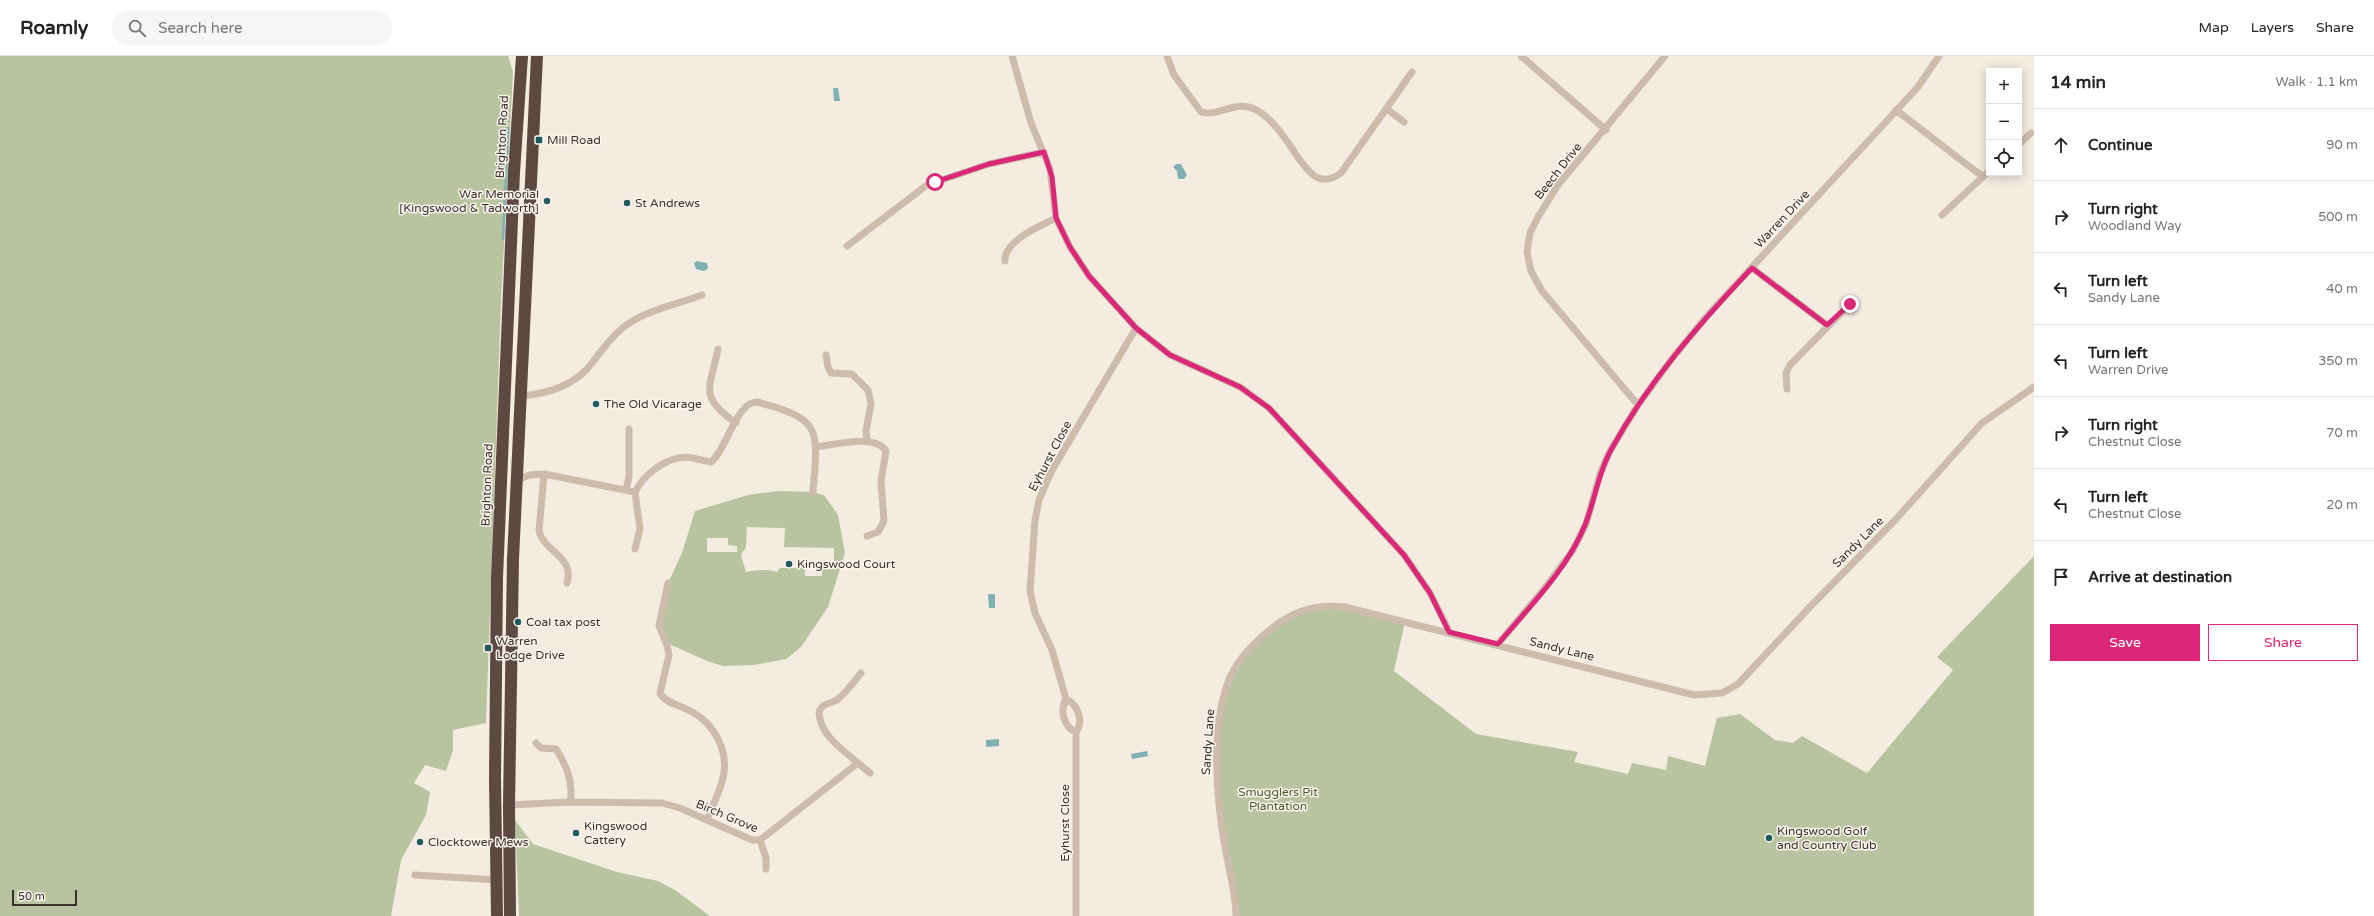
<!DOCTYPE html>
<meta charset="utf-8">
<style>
:root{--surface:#fff;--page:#f6f6f6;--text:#222;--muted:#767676;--line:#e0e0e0;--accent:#db2777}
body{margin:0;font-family:"Varela Round",sans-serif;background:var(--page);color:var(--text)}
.controls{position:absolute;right:12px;top:12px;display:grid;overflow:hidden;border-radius:0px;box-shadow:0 2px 10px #0003}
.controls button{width:36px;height:36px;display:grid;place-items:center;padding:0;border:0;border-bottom:1px solid var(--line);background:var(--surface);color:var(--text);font:20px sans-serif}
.scale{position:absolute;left:12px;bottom:10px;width:65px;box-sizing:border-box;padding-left:4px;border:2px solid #3b302b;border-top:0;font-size:11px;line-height:14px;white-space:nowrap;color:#3b302b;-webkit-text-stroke:3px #fbf5ee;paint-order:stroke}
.stop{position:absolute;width:12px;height:12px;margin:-9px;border:3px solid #db2777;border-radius:50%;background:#fff}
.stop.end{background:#db2777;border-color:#fff;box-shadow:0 1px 4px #0008}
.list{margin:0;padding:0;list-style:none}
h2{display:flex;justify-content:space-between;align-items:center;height:52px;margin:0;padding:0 16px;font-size:17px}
h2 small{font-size:13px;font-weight:400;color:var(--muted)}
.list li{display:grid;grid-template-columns:26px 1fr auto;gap:12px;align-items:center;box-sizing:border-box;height:72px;padding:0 16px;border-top:1px solid var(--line)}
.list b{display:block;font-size:15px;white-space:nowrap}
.list p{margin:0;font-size:13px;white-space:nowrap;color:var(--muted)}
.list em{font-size:13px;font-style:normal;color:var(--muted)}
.actions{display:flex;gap:8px;padding:12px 16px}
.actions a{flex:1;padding:9px 0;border:1px solid var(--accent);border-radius:0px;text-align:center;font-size:14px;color:var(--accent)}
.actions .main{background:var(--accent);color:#fff}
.icon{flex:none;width:22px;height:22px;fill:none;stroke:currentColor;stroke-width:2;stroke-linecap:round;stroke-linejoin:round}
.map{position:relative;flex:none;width:2034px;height:860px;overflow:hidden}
header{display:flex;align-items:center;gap:24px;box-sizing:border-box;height:56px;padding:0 20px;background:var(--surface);border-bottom:1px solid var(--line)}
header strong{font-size:19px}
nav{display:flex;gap:22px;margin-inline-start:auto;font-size:14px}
.search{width:280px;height:36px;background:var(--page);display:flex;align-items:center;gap:10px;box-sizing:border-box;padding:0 14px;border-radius:22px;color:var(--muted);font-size:15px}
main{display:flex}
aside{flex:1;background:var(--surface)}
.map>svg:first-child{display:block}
.green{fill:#b8c4a0;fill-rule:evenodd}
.water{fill:#7fb0b2}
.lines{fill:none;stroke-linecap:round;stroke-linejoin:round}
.stream{stroke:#7fb0b2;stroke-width:2.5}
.street{stroke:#cdbbac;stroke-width:7}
.highway{stroke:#5c4a42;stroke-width:12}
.route{stroke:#db2777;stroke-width:5}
.poi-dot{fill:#1f5a5e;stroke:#fbf5ee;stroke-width:1.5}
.labels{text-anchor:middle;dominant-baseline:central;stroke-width:3;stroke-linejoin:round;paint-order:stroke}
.street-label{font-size:12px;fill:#3b302b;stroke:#fbf5ee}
.poi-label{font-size:12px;fill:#3b302b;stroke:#fbf5ee;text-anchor:start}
.park-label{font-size:12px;fill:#4a5a2e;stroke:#fbf5ee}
</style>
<header>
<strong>Roamly</strong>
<div class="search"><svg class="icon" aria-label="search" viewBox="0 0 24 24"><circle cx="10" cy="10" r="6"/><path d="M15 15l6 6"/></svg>Search here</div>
<nav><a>Map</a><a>Layers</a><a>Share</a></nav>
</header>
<main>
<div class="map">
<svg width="2034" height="860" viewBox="0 0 2034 860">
<rect width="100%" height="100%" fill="#f4ebe1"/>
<path class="green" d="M0 0H508L513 16 501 245 486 667 453 674V694L446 715 425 709 414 727 430 736 426 759 401 804 391 860H0Z
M778 435 813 436 824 439 838 459 845 497 828 551 801 591 786 603 754 609 723 610 707 605 669 588 660 564 668 527 682 497 695 455 748 439ZM747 471 785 472 784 491 834 492V513H822V520H805V512H780L777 516C765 513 758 514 746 516L741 499 746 491ZM707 482H728V489L737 490V496H707Z
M2034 500V860H1238L1216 730 1220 657 1234 614 1281 564 1322 549 1405 566 1394 615 1476 678 1578 696 1574 706 1628 718 1632 707 1666 714 1668 700 1705 710 1717 662 1740 658 1775 684 1793 687 1802 680 1867 717 1953 614 1937 601Z
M515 764 533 788 617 816 658 825 675 834 710 860H519Z"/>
<path class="water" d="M833 32H838L840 45H834Z
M1176 108H1181L1187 119 1184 123H1178L1177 115 1173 111Z
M697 205 707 207 708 213 704 215 696 213 694 207Z
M988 538H995V552H989Z
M999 683V690L986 691V684Z
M1147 695 1148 700 1132 703 1131 698Z"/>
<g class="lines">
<path class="stream" d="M503 183 508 72"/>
<path class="street" d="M1012 0 1031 67 1050 113 1056 162 1070 191 1089 220 1136 272 1170 299 1240 331 1269 352 1404 499 1430 537 1449 575
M1167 0 1174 19 1201 56C1218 61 1234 45 1252 52 1272 60 1287 85 1299 103 1304 109 1309 117 1316 121 1325 126 1334 122 1341 117L1412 16
M1521 0 1606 74
M1387 53 1404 66
M1896 54 1983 121
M2019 88 2031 77
M1942 159 1989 115
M847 190 927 129 989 108 1044 96
M1005 205C1003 186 1041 169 1056 162
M1752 212 1827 269
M718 293C710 333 698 340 736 367
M826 299 828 311 831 317 852 318 868 334 871 348 866 375 867 384
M1787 333 1786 317 1790 309 1850 248
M521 340C545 338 570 331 587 313 600 298 609 282 625 270 647 254 677 248 702 239
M1638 349 1542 235 1531 215 1527 196 1530 177 1538 161 1558 129 1665 0
M816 391C834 389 875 377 886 395L881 425 884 465 878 476 867 480
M544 418 539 475C544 496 575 500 567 527
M516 425 529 419 544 418 635 436C644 418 666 401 687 401 696 402 703 405 711 406 726 395 736 346 757 346 823 363 818 374 813 436
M626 434 629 421V373
M635 436 640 473 635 493
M668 527 659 570 667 589 669 599 660 637C664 646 678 649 686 653 714 665 731 696 722 726 718 739 712 751 707 764
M1498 588 1544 533 1573 494 1586 468 1600 418 1610 395 1638 349 1671 304 1706 261 1918 31 1939 0
M1066 643C1060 654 1063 671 1076 676 1084 665 1078 649 1066 643L1052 594 1035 557 1030 535 1035 464 1039 444 1051 416 1136 272
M1076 676V858
M536 687 541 692 556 693C566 708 574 728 570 746
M858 707 870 717
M509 749 570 746 662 747 680 752 752 784H760L858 707C843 694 819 678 819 656 822 647 830 648 837 644 846 637 854 626 861 617
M760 784 766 802V813
M415 819 497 824
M1236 860C1236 837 1229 814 1225 791 1216 742 1211 673 1228 626 1235 608 1251 590 1265 578 1289 557 1312 547 1345 551L1694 639 1722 637 1738 628 1807 554 1897 462 1982 367 2034 331"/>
<path class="highway" d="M497 860 495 722 497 522 514 116 522 0
M510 860 509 749 513 503 537 0"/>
</g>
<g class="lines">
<path class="route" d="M935 126 989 108 1044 96 1052 121 1056 162 1070 191 1089 220 1136 272 1170 299 1240 331 1269 352 1404 499 1430 537 1449 576 1498 588C1529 551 1567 514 1585 469 1595 444 1598 417 1611 394 1648 326 1699 268 1752 212L1827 269 1850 248"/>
</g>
<g class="poi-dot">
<rect x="535" y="80" width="8" height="8" rx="2"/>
<circle cx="547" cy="145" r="4"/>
<circle cx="627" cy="147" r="4"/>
<circle cx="596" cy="348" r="4"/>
<circle cx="789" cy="508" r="4"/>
<circle cx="518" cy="566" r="4"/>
<rect x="484" y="588" width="8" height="8" rx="2"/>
<circle cx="576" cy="777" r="4"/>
<circle cx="1769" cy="782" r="4"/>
<circle cx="420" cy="786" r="4"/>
</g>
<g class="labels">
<g class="street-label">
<text transform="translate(502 81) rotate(-87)">Brighton Road</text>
<text transform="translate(1558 115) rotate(-52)">Beech Drive</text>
<text transform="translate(1782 163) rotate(-47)">Warren Drive</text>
<text transform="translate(1050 400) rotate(-62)">Eyhurst Close</text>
<text transform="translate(487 429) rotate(-88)">Brighton Road</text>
<text transform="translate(1858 486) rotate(-45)">Sandy Lane</text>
<text transform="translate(1562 593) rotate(14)">Sandy Lane</text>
<text transform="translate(1208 686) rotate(-86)">Sandy Lane</text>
<text transform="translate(727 760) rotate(23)">Birch Grove</text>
<text transform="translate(1065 767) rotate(-90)">Eyhurst Close</text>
</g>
<g class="poi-label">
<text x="547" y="84">Mill Road</text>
<text x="539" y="138" text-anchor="end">War Memorial<tspan x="539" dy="14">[Kingswood &amp; Tadworth]</tspan></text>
<text x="635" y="147">St Andrews</text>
<text x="604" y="348">The Old Vicarage</text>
<text x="797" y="508">Kingswood Court</text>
<text x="526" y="566">Coal tax post</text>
<text x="496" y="585">Warren<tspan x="496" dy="14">Lodge Drive</tspan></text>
<text x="584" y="770">Kingswood<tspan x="584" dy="14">Cattery</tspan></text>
<text x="1777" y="775">Kingswood Golf<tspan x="1777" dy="14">and Country Club</tspan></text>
<text x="428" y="786">Clocktower Mews</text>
</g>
<g class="park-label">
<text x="1278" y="736">Smugglers Pit<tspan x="1278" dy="14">Plantation</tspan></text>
</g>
</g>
</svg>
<div class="controls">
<button>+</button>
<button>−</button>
<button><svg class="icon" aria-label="locate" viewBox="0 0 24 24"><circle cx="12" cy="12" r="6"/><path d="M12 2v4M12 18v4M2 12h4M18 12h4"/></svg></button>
</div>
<div class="scale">50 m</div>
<div class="stop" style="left:935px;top:126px"></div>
<div class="stop end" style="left:1850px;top:248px"></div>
</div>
<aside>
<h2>14 min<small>Walk · 1.1 km</small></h2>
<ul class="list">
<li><svg class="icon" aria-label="ahead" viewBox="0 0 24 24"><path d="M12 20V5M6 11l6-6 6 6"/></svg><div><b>Continue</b></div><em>90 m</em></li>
<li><svg class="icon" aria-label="right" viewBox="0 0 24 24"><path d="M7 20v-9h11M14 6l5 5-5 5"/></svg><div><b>Turn right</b><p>Woodland Way</p></div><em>500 m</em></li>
<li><svg class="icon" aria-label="left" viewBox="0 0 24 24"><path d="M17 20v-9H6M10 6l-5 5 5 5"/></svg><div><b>Turn left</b><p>Sandy Lane</p></div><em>40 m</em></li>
<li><svg class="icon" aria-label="left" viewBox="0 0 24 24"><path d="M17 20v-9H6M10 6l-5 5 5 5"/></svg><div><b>Turn left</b><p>Warren Drive</p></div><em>350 m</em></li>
<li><svg class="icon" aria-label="right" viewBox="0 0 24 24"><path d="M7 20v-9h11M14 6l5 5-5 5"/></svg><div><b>Turn right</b><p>Chestnut Close</p></div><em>70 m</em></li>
<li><svg class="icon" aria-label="left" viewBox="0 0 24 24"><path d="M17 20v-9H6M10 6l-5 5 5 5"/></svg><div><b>Turn left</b><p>Chestnut Close</p></div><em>20 m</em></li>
<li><svg class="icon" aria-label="arrive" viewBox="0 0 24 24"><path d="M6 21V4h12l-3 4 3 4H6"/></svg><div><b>Arrive at destination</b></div></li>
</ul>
<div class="actions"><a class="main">Save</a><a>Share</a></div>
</aside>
</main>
